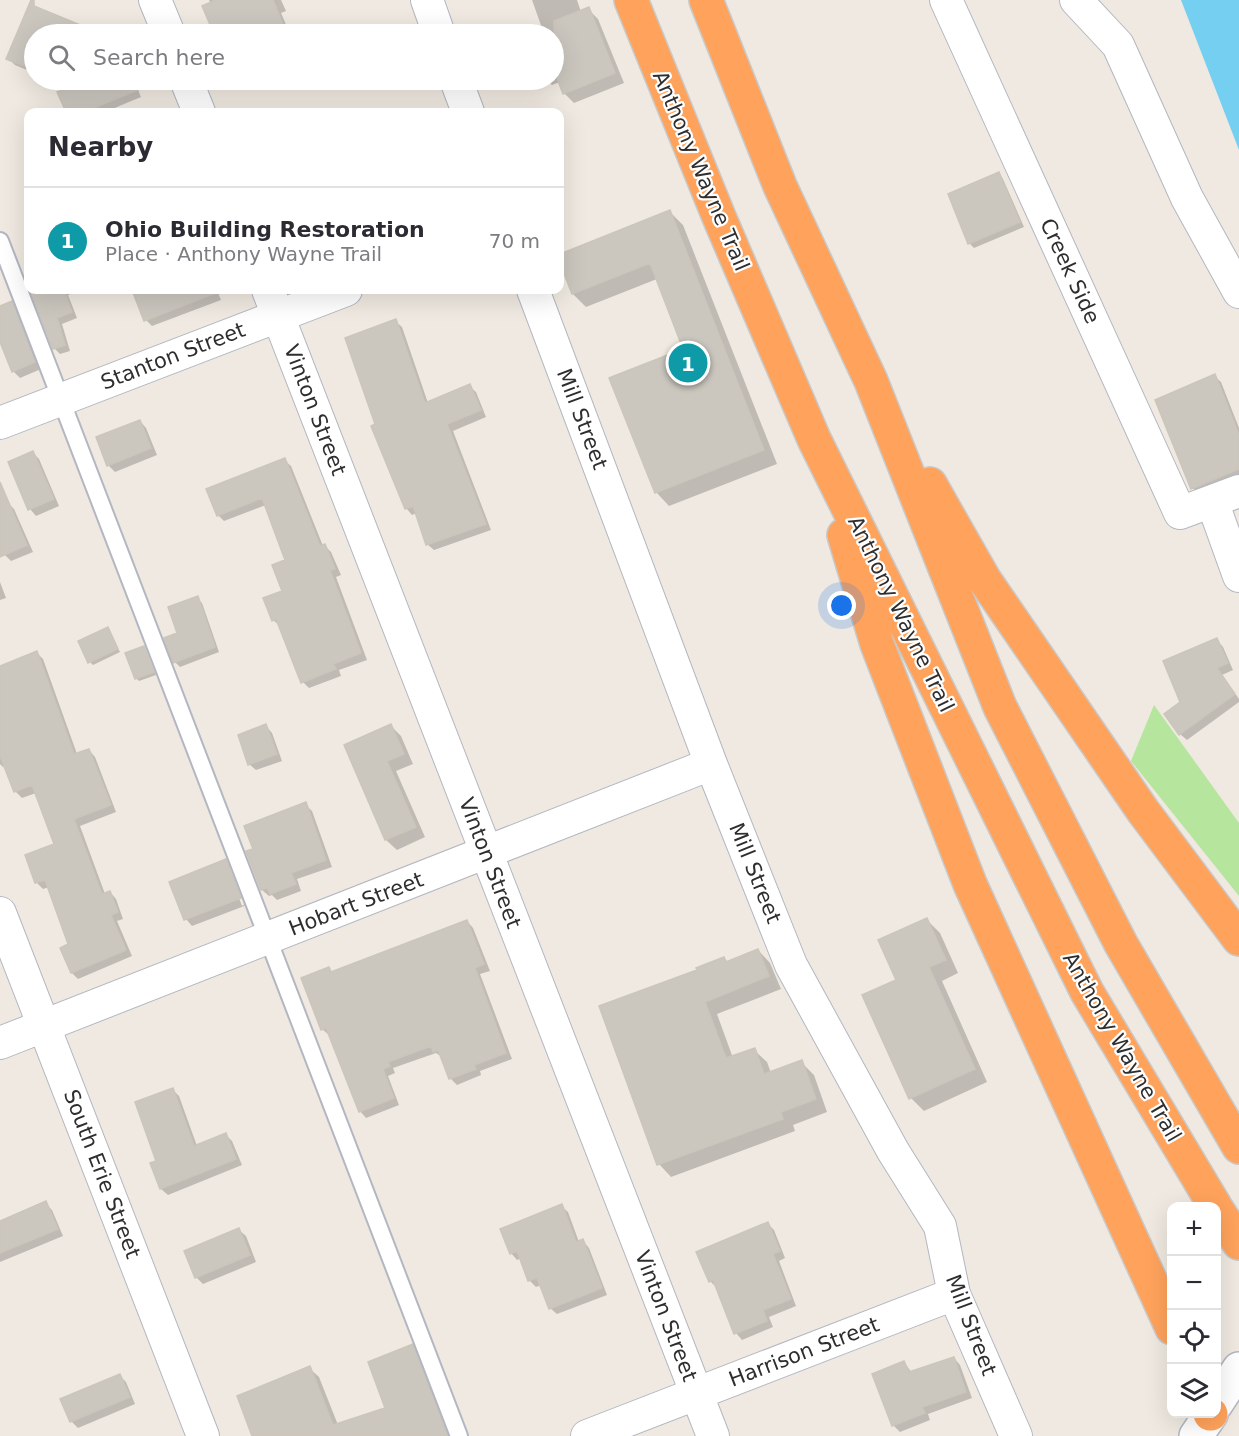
<!DOCTYPE html>
<meta charset="utf-8">
<style>
:root{--surface:#fff;--page:#f2f2f3;--text:#2b2b33;--muted:#7c7c81;--line:#e1e1e2;--accent:#7c3aed}
body{margin:0;font-family:"DejaVu Sans",sans-serif;background:var(--page);color:var(--text)}
.controls{position:absolute;right:18px;bottom:18px;display:grid;overflow:hidden;border-radius:12px;box-shadow:0 6px 24px #0002}
.controls button{width:54px;height:54px;display:grid;place-items:center;padding:0;border:0;border-bottom:2px solid var(--line);background:var(--surface);color:var(--text);font:30px sans-serif}
.you{position:absolute;left:842px;top:606px;width:21px;height:21px;margin:-15px;border:4px solid #fff;border-radius:50%;background:#1a73e8;box-shadow:0 0 0 9px #1a73e833}
.badge{display:grid;place-items:center;width:39px;height:39px;border-radius:50%;background:var(--accent);color:#fff;font-size:20px;font-weight:700}
.pin{position:absolute;translate:-50% -50%;border:3px solid #fff;box-shadow:0 2px 6px #0006}
.list{margin:0;padding:0;list-style:none}
h2{display:flex;justify-content:space-between;align-items:center;height:78px;margin:0;padding:0 24px;font-size:26px}
h2 small{font-size:20px;font-weight:400;color:var(--muted)}
.list li{display:grid;grid-template-columns:39px 1fr auto;gap:18px;align-items:center;box-sizing:border-box;height:108px;padding:0 24px;border-top:2px solid var(--line)}
.list b{display:block;font-size:22px;white-space:nowrap}
.list p{margin:0;font-size:20px;white-space:nowrap;color:var(--muted)}
.list em{font-size:20px;font-style:normal;color:var(--muted)}
.icon{flex:none;width:33px;height:33px;fill:none;stroke:currentColor;stroke-width:2;stroke-linecap:round;stroke-linejoin:round}
.map{position:relative;flex:none;width:1239px;height:1436px;overflow:hidden}
.search{position:absolute;background:var(--surface);box-shadow:0 6px 24px #0002;left:24px;top:24px;width:540px;height:66px;display:flex;align-items:center;gap:15px;box-sizing:border-box;padding:0 21px;border-radius:33px;color:var(--muted);font-size:22px}
.panel{position:absolute;background:var(--surface);box-shadow:0 6px 24px #0002;left:24px;top:108px;width:540px;height:186px;border-radius:12px}
.map>svg:first-child{display:block}
.green{fill:#b6e59e}
.water{fill:#75cff0}
.shadow{fill:#0003;fill-rule:evenodd}
.building{fill:#cbc7bf;stroke:#cbc5ba;stroke-width:1.5}
.lines{fill:none;stroke-linecap:round;stroke-linejoin:round}
.lane-casing{stroke:#b4b7c1;stroke-width:20}
.street-casing{stroke:#b4b7c1;stroke-width:34}
.secondary-casing{stroke:#b4b7c1;stroke-width:36}
.highway-casing{stroke:#c9c9c9;stroke-width:36}
.lane{stroke:#fff;stroke-width:16}
.street{stroke:#fff;stroke-width:32}
.secondary{stroke:#fff;stroke-width:33}
.highway{stroke:#ffa35c;stroke-width:33}
.labels{text-anchor:middle;dominant-baseline:central;stroke-width:4.5;stroke-linejoin:round;paint-order:stroke}
.street-label{font-size:21px;fill:#2e2e2e;stroke:#fff}
</style>
<div class="map">
<svg width="1239" height="1436" viewBox="0 0 1239 1436">
<rect width="100%" height="100%" fill="#efe9e1"/>
<path class="green" d="M1154 705 1239 823V896L1131 761Z"/>
<path class="water" d="M1181 0H1239V150Z"/>
<path class="shadow" d="M209 0H281L286 11 281 13 290 34H215L204 7 211 4Z
M532 0H577L581 12 588 9 598 19 624 83 574 103 564 93 560 82 552 85 546 80H554V34H536L534 31 542 28Z
M30 6 76 29 74 34H34V73L15 65 8 58Z
M90 80H134L141 97 105 112H68L59 93Z
M999 174 1003 179 1024 227 974 248 969 243Z
M670 212 683 225 777 464 669 506 656 492 685 349 657 279 586 307 573 294 560 256Z
M28 256V269L24 258Z
M36 290H82L68 295 77 318 62 324 70 351 60 354 54 348Z
M134 290H217L221 300 152 326 146 320Z
M11 303 18 309 41 369 20 378 13 371 0 338V307Z
M395 321 402 327 428 403 469 386 476 392 486 417 453 431 491 530 434 550 427 544 417 513 412 515 406 508 377 425Z
M1214 376 1221 382 1239 428V478L1199 494 1193 488Z
M140 421 146 428 157 455 115 472 108 465Z
M33 453 39 459 59 506 36 516 30 509Z
M284 460 291 466 323 546H325L331 552 341 575 336 577 367 660 339 670 341 676 309 688 303 682 280 626 273 620 284 592 287 560 266 505 224 521 218 515Z
M8 503 14 509 33 552 11 561 5 555 0 543V506Z
M0 582 6 598 0 600Z
M197 598 202 603 219 652 180 667 175 662 166 639 179 634Z
M107 629 120 652 93 665 90 662Z
M1217 640 1223 647 1233 670 1222 675 1239 699V702L1187 740 1180 734 1182 703Z
M144 647 156 675 139 681 136 678Z
M37 653 43 659 77 754 89 750 95 757 116 812 80 826 105 894 110 892 116 899 123 919 117 921 132 956 78 979 72 973 70 945 49 887 43 889 36 882 56 845 36 793 22 798 15 791 6 766 3 767 0 764V667Z
M266 726 272 733 282 761 256 770 249 764Z
M391 726 401 736 413 764 396 771 425 837 397 850 386 840 346 746Z
M305 804 312 811 332 867 297 879 301 891 277 900 272 895 269 896 262 890 255 849Z
M226 861 232 867 247 905 192 926 186 919 171 882ZM227 867H231L245 904 242 906Z
M927 920 940 933 958 973 942 981 987 1082 924 1111 911 1098 898 981Z
M467 921 473 928 490 971 480 974 512 1059 480 1071 481 1075 457 1085 450 1078 442 1057 436 1053 393 1068 395 1073 388 1076 399 1105 366 1118 360 1111 330 1034 329 1035 322 1029 328 969 333 973Z
M758 950 770 963 781 989 717 1014 733 1058 754 1050 767 1062 771 1073 801 1062 814 1075 827 1112 793 1125 795 1131 671 1177 659 1164 699 971 724 958 728 962Z
M173 1090 179 1096 197 1146 226 1135 232 1141 242 1165 168 1195 161 1189 151 1164 158 1162Z
M45 1203 52 1210 63 1236 0 1262V1222Z
M561 1206 568 1212 579 1242 583 1241 589 1248 607 1295 557 1314 550 1308 541 1285 536 1287 529 1280 521 1258 517 1260 511 1253Z
M767 1223 774 1230 785 1258 779 1261 796 1306 769 1317 773 1327 742 1340 736 1333 716 1287 710 1281Z
M239 1230 246 1236 256 1262 203 1284 196 1277Z
M412 1346 422 1356 453 1436H261L309 1368 319 1377 338 1425 387 1409Z
M954 1358 960 1365 972 1398 928 1414 930 1420 900 1432 893 1425 904 1362 912 1373Z
M120 1376 126 1382 135 1404 78 1428 71 1421Z"/>
<path class="building" d="M31 0H34V6L102 34H34V70L6 59Z
M216 0H273L287 34H214L202 6Z
M589 7 615 73 563 94 554 70V21Z
M87 80H162L84 112H66L57 92Z
M999 172 1020 222 968 244 948 194Z
M670 210 764 450 655 493 609 378 683 349 650 263 572 294 560 263V254Z
M39 290H64L72 312 57 318 65 345 53 349 31 293Z
M132 290H220L221 291 144 321Z
M12 301 35 362 12 372 0 342V306Z
M396 319 425 403 470 384 481 410 447 424 486 524 426 545 413 506 405 509 371 426 375 424 345 338Z
M1215 374 1239 435V469L1191 489 1155 400Z
M140 420 151 448 107 466 96 437Z
M33 451 54 499 28 510 8 462Z
M285 458 320 546 325 544 335 569 330 570 361 653 333 664 336 669 301 683 276 619 272 621 263 598 282 591 272 565 285 560 262 498 217 516 206 489Z
M0 482 27 545 0 557Z
M198 596 215 647 173 663 164 638 177 633 168 607Z
M108 627 118 649 88 663 78 641Z
M1217 638 1228 663 1217 668 1235 694 1179 735 1164 714 1180 702 1163 661Z
M144 646 154 672 135 679 125 653Z
M37 651 74 754 89 749 111 805 74 819 102 894 110 891 118 912 111 915 126 950 71 973 60 948 68 944 45 880 35 883 25 855 54 844 32 785 14 792 0 756V666Z
M266 724 277 754 248 765 238 735Z
M391 724 404 754 387 761 416 827 385 840 344 745Z
M306 802 326 860 291 873 296 884 270 894 267 888 261 890 246 851 253 849 244 826Z
M226 859 241 898 184 920 169 882Z
M927 918 946 960 929 967 975 1069 909 1099 862 995 896 980 878 940Z
M467 920 484 964 475 968 506 1053 474 1065 476 1069 449 1079 438 1050 433 1052 431 1046 388 1062 390 1066 383 1069 394 1098 359 1112 326 1028 321 1030 301 978 329 967 331 972Z
M758 949 769 976 705 1002 726 1058 755 1048 764 1074 802 1060 816 1099 781 1112 783 1119 657 1165 599 1006 697 970 696 968 724 957 726 962Z
M173 1088 194 1146 226 1133 236 1159 160 1189 150 1163 156 1161 135 1102Z
M46 1201 58 1229 0 1253V1221Z
M562 1204 576 1242 583 1239 602 1288 549 1309 537 1278 528 1281 517 1251 510 1254 500 1229Z
M768 1222 780 1251 773 1254 791 1299 763 1310 767 1321 734 1334 713 1280 709 1282 696 1252Z
M239 1228 250 1255 195 1278 184 1251Z
M413 1344 448 1436H252L237 1396 310 1366 333 1425 385 1408 368 1362Z
M954 1357 966 1392 922 1407 925 1413 892 1426 872 1374 904 1361 909 1372Z
M120 1374 130 1397 70 1422 60 1399Z"/>
<g class="lines">
<g class="lane-casing">
<path id="lane" d="M0 241 459 1436"/>
</g>
<g class="street-casing">
<path id="street" d="M155 0 169 34
M427 0 439 34
M946 0 1180 513 1239 491
M1076 0 1118 45 1187 198 1239 292
M186 80 199 112
M456 80 468 112
M268 290 713 1436
M533 290 711 764 791 965 893 1151 940 1226 954 1294 1016 1436
M0 423 346 290
M1212 501 1239 576
M0 913 203 1436
M0 1043 711 764
M587 1436 954 1294"/>
</g>
<g class="secondary-casing">
<path id="secondary" d="M1216 1404 1239 1369
M1196 1436 1211 1414"/>
</g>
<g class="highway-casing">
<path id="highway" d="M631 0 719 217 814 439 1087 992 1215 1206
M706 0 780 186 871 381 1000 707 1121 944 1239 1147
M930 484 984 579 1143 811 1239 939
M844 535 877 644 970 884 1172 1328
M1216 1208 1239 1243
M1210 1414H1211"/>
</g>
<use href="#lane" class="lane"/>
<use href="#street" class="street"/>
<use href="#secondary" class="secondary"/>
<use href="#highway" class="highway"/>
</g>
<g class="labels">
<g class="street-label">
<text transform="translate(701 171) rotate(67)">Anthony Wayne Trail</text>
<text transform="translate(1070 271) rotate(65)">Creek Side</text>
<text transform="translate(173 356) rotate(-21)">Stanton Street</text>
<text transform="translate(315 410) rotate(69)">Vinton Street</text>
<text transform="translate(582 419) rotate(69)">Mill Street</text>
<text transform="translate(901 614) rotate(64)">Anthony Wayne Trail</text>
<text transform="translate(490 863) rotate(69)">Vinton Street</text>
<text transform="translate(755 873) rotate(68)">Mill Street</text>
<text transform="translate(356 904) rotate(-21)">Hobart Street</text>
<text transform="translate(1122 1047) rotate(60)">Anthony Wayne Trail</text>
<text transform="translate(102 1174) rotate(69)">South Erie Street</text>
<text transform="translate(666 1316) rotate(69)">Vinton Street</text>
<text transform="translate(971 1325) rotate(69)">Mill Street</text>
<text transform="translate(804 1352) rotate(-21)">Harrison Street</text>
</g>
</g>
</svg>
<div class="controls">
<button>+</button>
<button>−</button>
<button><svg class="icon" aria-label="locate" viewBox="0 0 24 24"><circle cx="12" cy="12" r="6"/><path d="M12 2v4M12 18v4M2 12h4M18 12h4"/></svg></button>
<button><svg class="icon" aria-label="layers" viewBox="0 0 24 24"><path d="M12 4l9 5-9 5-9-5zM3 14l9 5 9-5"/></svg></button>
</div>
<div class="you"></div>
<div class="pin badge" style="left:688px;top:363px;background:#0f9aa8">1</div>
<div class="search"><svg class="icon" aria-label="search" viewBox="0 0 24 24"><circle cx="10" cy="10" r="6"/><path d="M15 15l6 6"/></svg>Search here</div>
<section class="panel">
<h2>Nearby<small></small></h2>
<ul class="list">
<li><span class="badge" style="background:#0f9aa8">1</span><div><b>Ohio Building Restoration</b><p>Place · Anthony Wayne Trail</p></div><em>70 m</em></li>
</ul>
</section>
</div>
